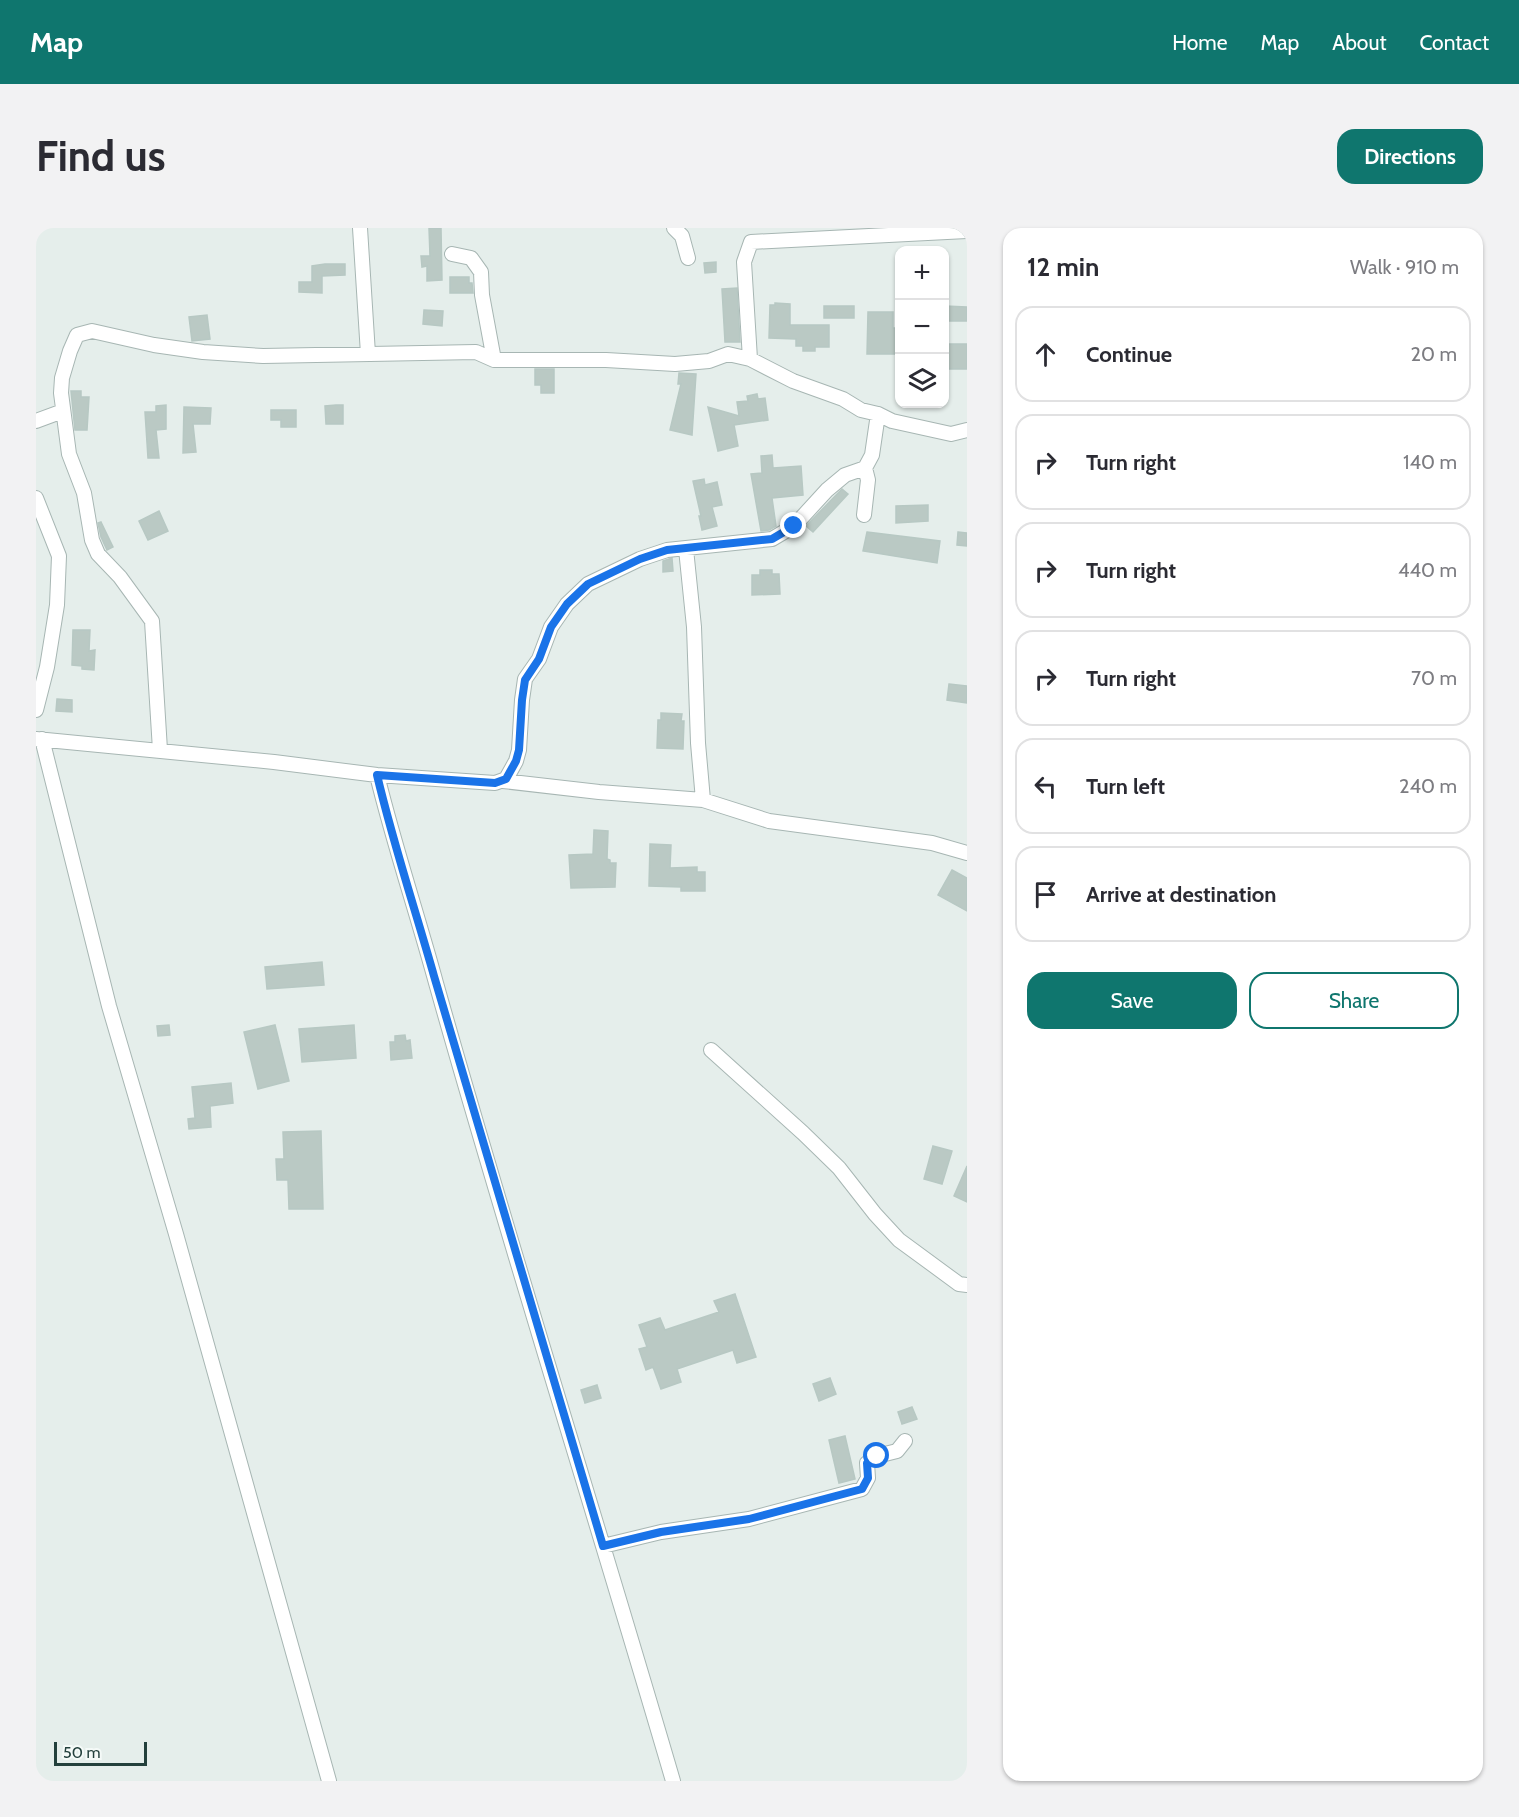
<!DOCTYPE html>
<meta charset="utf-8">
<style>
:root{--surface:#fff;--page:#f2f2f3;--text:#2b2b33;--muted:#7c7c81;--line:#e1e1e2;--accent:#0f766e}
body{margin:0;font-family:Cabin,sans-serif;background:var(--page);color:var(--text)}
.controls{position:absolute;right:18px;top:18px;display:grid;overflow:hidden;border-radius:12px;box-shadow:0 2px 4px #0004}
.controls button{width:54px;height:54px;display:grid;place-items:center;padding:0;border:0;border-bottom:2px solid var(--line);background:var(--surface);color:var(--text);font:30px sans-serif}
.scale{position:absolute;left:18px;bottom:15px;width:93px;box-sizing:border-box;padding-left:6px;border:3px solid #23403c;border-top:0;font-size:16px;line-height:21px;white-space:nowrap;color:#23403c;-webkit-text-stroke:4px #f5faf8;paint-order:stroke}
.stop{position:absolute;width:18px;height:18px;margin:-14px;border:4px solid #1a73e8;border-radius:50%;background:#fff}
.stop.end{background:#1a73e8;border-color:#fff;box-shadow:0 2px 6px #0008}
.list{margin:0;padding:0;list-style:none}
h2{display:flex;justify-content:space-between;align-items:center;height:78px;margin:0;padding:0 24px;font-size:26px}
h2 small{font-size:20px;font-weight:400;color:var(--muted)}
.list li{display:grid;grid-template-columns:39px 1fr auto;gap:18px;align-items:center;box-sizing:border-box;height:96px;margin:0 12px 12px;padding:0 12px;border:2px solid var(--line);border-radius:18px}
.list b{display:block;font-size:22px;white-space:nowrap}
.list em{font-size:20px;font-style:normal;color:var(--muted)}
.actions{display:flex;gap:12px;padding:18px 24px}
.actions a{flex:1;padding:14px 0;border:2px solid var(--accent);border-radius:18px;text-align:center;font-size:21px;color:var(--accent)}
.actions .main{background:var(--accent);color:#fff}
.icon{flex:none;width:33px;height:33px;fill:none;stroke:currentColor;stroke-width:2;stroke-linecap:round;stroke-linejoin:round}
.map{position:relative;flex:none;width:931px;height:1553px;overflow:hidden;border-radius:18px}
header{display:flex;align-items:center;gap:36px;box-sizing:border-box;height:84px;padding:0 30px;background:var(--accent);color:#fff}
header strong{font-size:28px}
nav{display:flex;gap:33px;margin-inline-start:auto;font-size:21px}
.intro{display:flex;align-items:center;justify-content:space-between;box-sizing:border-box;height:144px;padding:0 36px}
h1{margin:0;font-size:42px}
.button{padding:15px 27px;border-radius:18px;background:var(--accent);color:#fff;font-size:21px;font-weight:700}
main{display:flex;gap:36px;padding:0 36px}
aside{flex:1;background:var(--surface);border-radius:18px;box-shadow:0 2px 4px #0004}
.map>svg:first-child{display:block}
.building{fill:#bac9c4;stroke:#b7c8c3;stroke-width:1.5}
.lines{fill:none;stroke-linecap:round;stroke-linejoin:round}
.minor-casing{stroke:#a7b6b3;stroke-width:16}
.minor{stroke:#fff;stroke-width:14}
.route{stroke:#1a73e8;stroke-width:8}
</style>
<header>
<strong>Map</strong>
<nav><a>Home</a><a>Map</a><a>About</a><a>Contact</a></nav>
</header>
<div class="intro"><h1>Find us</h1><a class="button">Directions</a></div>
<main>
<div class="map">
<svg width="931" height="1553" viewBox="0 0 931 1553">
<rect width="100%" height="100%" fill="#e5eeeb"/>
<path class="building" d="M393 0H405L406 52 391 53V38L386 39 385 28H394Z
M680 34V44L669 45 668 35Z
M289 36H309V47L286 48V65L263 64V54H276V38Z
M414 49H433V55H436L437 65H414Z
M701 60 704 114H689L686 61Z
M739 75 754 76V97H793V119H779V123H767V118H760V111L733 110 734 77H739Z
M788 78H818V90H788Z
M909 78 931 79V93H909Z
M388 82 407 83 406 98 387 96Z
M832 84H857V100H864V126H831Z
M171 87 174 111 156 113 153 89Z
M909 116H931V141H909Z
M499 141H518V165H505V157H499Z
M643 145 660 146 656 207 634 202 645 156H642Z
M35 163H45V169H53L51 202H39Z
M721 166 722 171 729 170 732 192 698 197 702 218 682 223 672 179 703 188 701 174 712 173 711 168Z
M130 177V201L120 202 123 230H112L109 184H120V178Z
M300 177H307V196H290L289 178Z
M148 179 175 180 174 196H157L160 224 147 225Z
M235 182H260V199H245V192H235Z
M736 227 737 240 765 238 767 267 736 270 740 298 733 302 725 303 715 246 726 245 725 228Z
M668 251 669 257 681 254 686 277 676 279 681 298 666 302 663 288H665L657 253Z
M806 261 812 266 777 304 770 298Z
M892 277V293L860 295V278Z
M123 283 132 303 112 312 103 293Z
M65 294 77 319 71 322 65 309 62 295Z
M831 304 904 313 901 335 827 323Z
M922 304 931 305V318L921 317Z
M636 330 637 343 627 344V333Z
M724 342H736V346H743L744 366 716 367V347H724Z
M37 402H54L53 423 59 422 58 442 46 441V438L36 437Z
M913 456 931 458V475L911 472Z
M21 471 36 472V484L20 483Z
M625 485 646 486 645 493H648L647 521 621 520 622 492H625Z
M558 602 572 603 571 631 574 632V635H580L579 659 535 660 533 627 557 626Z
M614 616 635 617 634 640 661 639V644H669V663H645V659L613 658Z
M916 642 931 650V683L902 667Z
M286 734 288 757 231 761 229 739Z
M133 797 134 807 122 808 121 798Z
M239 797 253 853 222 861 208 804Z
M318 797 320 830 266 834 263 801Z
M369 807 370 813 374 812 376 830 355 832 354 814H359V808Z
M195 855 197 875 174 878 175 899 153 901 152 891 159 890 156 859Z
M285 903 287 981H253L252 952H241L240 931H248L247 904Z
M897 918 916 923 906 956 888 951Z
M931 938V974L918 968Z
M699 1066 720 1129 701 1135 697 1122 641 1141 645 1154 625 1161 617 1139 610 1142 603 1121 611 1119 603 1097 624 1090 629 1102 683 1084 678 1073Z
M794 1150 800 1166 783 1173 777 1156Z
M561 1157 565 1170 549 1175 545 1162Z
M876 1179 881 1191 866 1196 862 1184Z
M809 1208 819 1251 803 1255 793 1212Z"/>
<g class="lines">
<g class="minor-casing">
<path id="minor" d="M324 0 332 126
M638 0 646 8 652 30
M416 26 435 30 445 44 446 67 458 132
M714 131 708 34 715 14 931 3
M0 193 27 183
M0 270 23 328 21 377 11 439 0 482
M828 287 832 252 829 240
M650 321 658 399 662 515 667 572
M0 511 238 534 341 547 459 555 470 551 480 533 483 522 486 472 489 451 503 431 515 399 531 376 552 356 604 331 631 322 736 311 758 298 791 262 809 247 829 240 836 227 842 186 856 193 915 206 931 202
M6 511 73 778 140 1006 293 1553
M124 522 116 393 84 349 62 326 56 312 48 265 33 226 25 165 26 150 34 123 41 107 56 103 118 117 167 124 227 128 440 124 458 132H570L639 136 673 133 692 126 714 131 757 153 807 171 825 182 842 186
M341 547C358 617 381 685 400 755 475 1022 559 1286 637 1553
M467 553 563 564 667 572 733 593 896 615 931 625
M675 822 767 905 803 940 839 986 863 1012 923 1056 931 1057
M567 1318 625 1304 713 1291 826 1261 832 1250 831 1235 841 1228 861 1223 869 1213"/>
</g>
<use href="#minor" class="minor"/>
</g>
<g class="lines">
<path class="route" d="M758 298 736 311 631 322 604 331 552 356 531 376 515 399 503 431 489 452 486 472 483 522 480 533 470 551 459 555 341 547C357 615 379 681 398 748 453 938 510 1128 567 1318L625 1304 713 1291 826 1261 832 1250 831 1235 841 1228"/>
</g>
</svg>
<div class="controls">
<button>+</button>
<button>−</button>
<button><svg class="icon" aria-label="layers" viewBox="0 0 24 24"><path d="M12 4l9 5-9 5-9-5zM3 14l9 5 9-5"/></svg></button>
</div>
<div class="scale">50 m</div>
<div class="stop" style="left:841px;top:1228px"></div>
<div class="stop end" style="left:758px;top:298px"></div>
</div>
<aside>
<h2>12 min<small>Walk · 910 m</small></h2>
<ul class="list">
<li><svg class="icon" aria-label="ahead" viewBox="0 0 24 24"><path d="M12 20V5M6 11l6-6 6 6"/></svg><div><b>Continue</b></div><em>20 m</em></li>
<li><svg class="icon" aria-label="right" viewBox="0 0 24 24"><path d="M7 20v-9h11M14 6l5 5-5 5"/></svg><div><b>Turn right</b></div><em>140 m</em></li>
<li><svg class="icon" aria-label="right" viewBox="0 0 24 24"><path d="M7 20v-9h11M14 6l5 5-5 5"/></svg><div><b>Turn right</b></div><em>440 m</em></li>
<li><svg class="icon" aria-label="right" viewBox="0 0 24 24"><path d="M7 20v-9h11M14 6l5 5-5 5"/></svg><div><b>Turn right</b></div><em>70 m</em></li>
<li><svg class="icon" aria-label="left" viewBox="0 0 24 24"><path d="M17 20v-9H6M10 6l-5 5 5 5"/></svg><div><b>Turn left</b></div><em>240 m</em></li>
<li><svg class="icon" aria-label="arrive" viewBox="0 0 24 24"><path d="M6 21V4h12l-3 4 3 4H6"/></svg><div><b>Arrive at destination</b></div></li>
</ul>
<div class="actions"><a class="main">Save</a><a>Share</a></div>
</aside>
</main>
